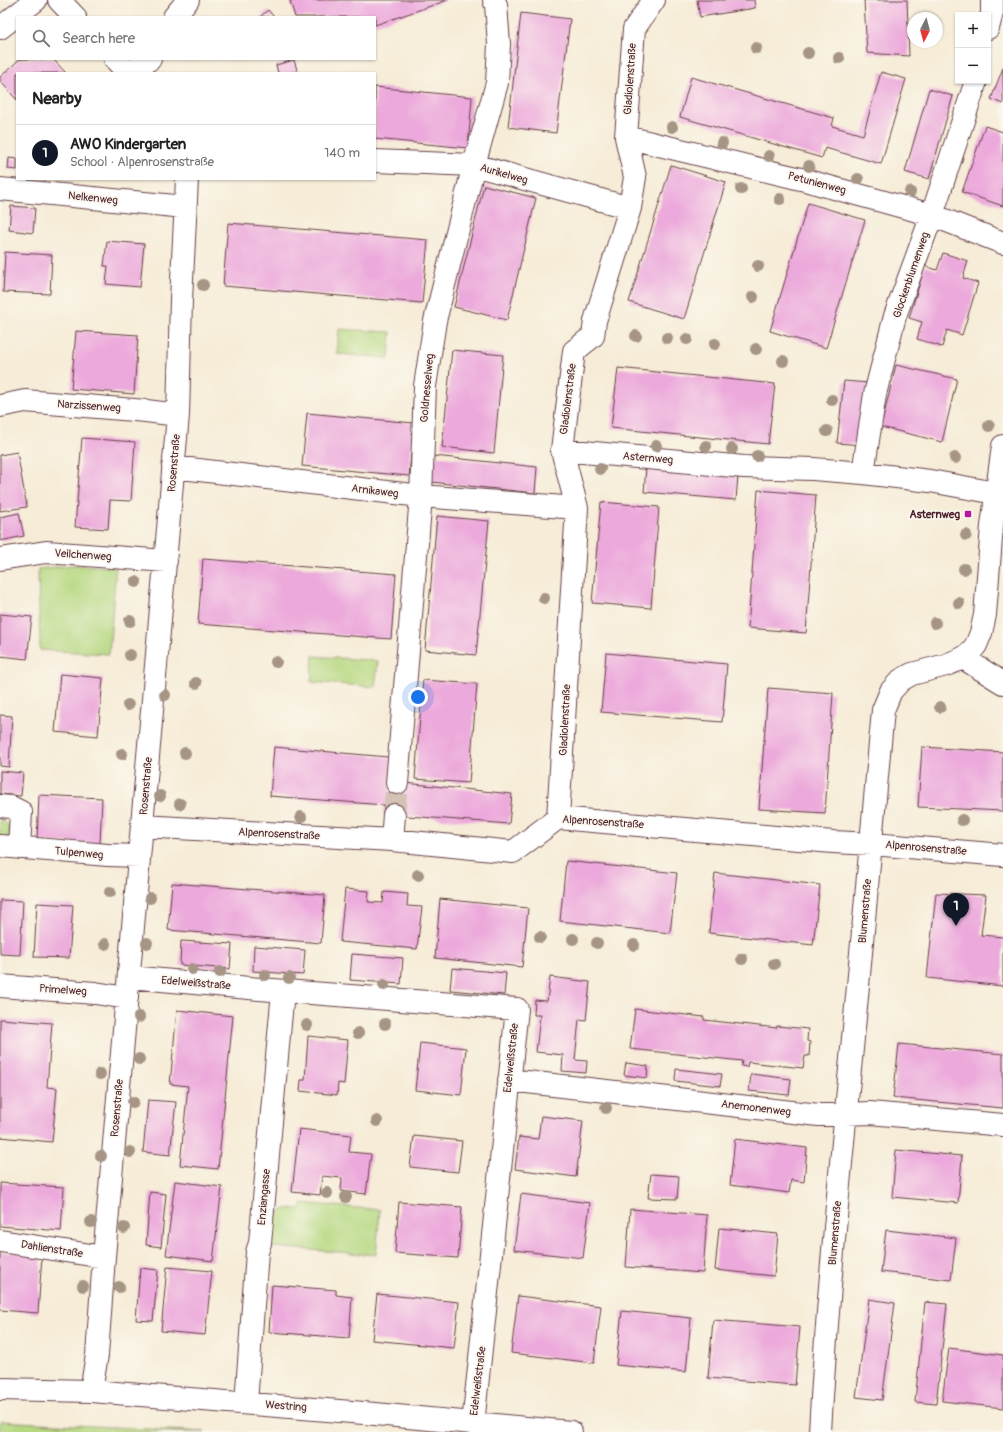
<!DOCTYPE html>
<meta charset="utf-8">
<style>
:root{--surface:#fff;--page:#f2f2f2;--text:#222;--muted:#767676;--line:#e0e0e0;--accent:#111827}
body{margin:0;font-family:Pangolin,sans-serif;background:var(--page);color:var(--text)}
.controls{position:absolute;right:12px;top:12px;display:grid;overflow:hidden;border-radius:0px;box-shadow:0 1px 3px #0004}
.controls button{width:36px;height:36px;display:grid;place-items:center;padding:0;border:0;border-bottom:1px solid var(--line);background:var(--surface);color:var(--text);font:20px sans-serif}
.compass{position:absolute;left:907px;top:12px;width:36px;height:36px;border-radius:50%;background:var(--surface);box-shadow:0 1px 3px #0004;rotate:186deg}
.you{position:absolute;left:418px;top:697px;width:14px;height:14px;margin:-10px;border:3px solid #fff;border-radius:50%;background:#1a73e8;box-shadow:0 0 0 6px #1a73e833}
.badge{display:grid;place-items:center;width:26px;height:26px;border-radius:50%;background:var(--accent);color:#fff;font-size:13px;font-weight:700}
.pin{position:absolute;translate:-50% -33px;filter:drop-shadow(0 1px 2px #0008)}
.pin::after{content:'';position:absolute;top:21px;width:14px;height:12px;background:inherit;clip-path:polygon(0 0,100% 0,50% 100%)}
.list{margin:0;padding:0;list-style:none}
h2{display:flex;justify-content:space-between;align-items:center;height:52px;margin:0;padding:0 16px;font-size:17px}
h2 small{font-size:13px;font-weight:400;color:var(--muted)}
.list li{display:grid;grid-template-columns:26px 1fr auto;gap:12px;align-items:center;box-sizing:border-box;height:56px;padding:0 16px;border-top:1px solid var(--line)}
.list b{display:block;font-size:15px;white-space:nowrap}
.list p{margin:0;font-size:13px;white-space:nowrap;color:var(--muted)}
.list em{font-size:13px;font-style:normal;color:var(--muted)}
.icon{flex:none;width:22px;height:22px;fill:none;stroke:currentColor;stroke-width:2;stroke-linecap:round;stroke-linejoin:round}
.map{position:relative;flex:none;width:1003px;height:1432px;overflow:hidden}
.search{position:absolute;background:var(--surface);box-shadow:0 1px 3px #0004;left:16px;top:16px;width:360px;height:44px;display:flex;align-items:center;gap:10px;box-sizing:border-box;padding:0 14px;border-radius:0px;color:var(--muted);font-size:15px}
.panel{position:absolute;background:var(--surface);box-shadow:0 1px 3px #0004;left:16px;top:72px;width:360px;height:108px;border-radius:0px}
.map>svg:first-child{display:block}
.green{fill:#b6d881;stroke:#807c56}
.building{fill:#eca9db}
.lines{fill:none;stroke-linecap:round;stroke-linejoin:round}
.minor-tunnel{stroke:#d4c3b5;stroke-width:22;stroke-dasharray:22 11;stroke-linecap:butt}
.minor-casing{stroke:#643e45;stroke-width:24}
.minor{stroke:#fff;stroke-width:22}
.tree{fill:#a69584}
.poi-dot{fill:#b5179e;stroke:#fbf7ec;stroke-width:1.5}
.labels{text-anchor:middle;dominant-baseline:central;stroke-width:3.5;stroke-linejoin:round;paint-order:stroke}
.street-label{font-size:11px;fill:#4a1f2b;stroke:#fbf7ec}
.poi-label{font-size:11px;font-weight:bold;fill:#4a1f2b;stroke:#fbf7ec;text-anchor:end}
</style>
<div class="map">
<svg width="1003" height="1432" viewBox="0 0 1003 1432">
<rect width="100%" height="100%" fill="#fbf7ec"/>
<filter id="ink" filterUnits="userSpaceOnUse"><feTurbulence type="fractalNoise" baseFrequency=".025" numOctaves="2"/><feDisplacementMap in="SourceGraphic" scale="8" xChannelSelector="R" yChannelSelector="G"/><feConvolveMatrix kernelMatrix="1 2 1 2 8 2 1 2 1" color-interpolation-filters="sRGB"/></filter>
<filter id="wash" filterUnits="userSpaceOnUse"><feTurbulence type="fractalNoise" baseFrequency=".012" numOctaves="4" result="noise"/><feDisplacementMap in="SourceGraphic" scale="16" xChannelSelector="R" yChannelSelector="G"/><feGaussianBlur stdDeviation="0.9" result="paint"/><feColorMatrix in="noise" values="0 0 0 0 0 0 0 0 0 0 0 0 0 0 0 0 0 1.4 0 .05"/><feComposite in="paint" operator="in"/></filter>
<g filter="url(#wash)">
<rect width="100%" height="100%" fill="#f6ecd7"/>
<path class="green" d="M339 329 391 332 389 358 337 354Z
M72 565 116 567 109 654 40 650 38 569Z
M313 656 378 661 375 687 311 682Z
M0 819C10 823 10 830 8 840L0 843Z
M302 1203 380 1210 376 1255 272 1247C273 1225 270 1204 301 1209Z
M0 1421 205 1432H0Z"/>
<g id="blocks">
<path class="building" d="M293 0H448L375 25V17H295L290 1Z
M697 0H754L755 8 700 17Z
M864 0H907L909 56 867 53Z
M268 10 274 17H260Z
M521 13 570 19 556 133 508 127Z
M20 59H53L66 73H17V100L0 81V77Z
M294 60 298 73H278L276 65Z
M1003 68V104L991 99Z
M881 72 906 79 881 164 825 148 822 158 680 117 691 77 834 118 832 126 863 135Z
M375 87 472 97 468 148 375 139Z
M929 89 953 96 929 179 905 172Z
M985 126 1003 132V206L962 192Z
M9 158 17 159V170L8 169Z
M671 165 726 182 684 319 629 302Z
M484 185 536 198 507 320 454 307Z
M808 203 865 220 826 348 770 331Z
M11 206 35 208 33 233 9 230Z
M228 223 428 240 422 303 223 286Z
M107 241 144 244 140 287 106 284 108 266H104Z
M5 252 52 255 50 294 3 292Z
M943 253 968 261 963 278 978 283 962 335 947 330 942 347 917 339 922 322 909 318 925 266 937 270Z
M76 331 138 335 134 394 71 389Z
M452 350 503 355 494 453 442 447Z
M896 365 957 379 942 442 881 427Z
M618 368 775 384 768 444 611 428Z
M844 381 869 383 862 445 837 443Z
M307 413 414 423 409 476 302 466Z
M82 438 135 442 131 501 110 500 108 529 75 527Z
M17 452 27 507 0 511V455Z
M434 456 537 467 535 493 431 482Z
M646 468 738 476 736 500 644 492Z
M758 490 816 495 806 633 748 628Z
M601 502 659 507 651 608 592 603Z
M19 513 24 536 0 541V517Z
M437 516 489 521 476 655 425 650Z
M203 559 396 574 391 639 198 624Z
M0 614 32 617 27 659 0 656Z
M606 653 727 664 722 722 601 712Z
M60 674 103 678 98 736 55 732Z
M423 680 477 684 469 783 415 779Z
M768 688 833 693 825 813 759 809Z
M0 715 12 716 9 767 0 766Z
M274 747 388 757 405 783 512 794 509 824 383 814 384 805 270 796Z
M922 747 1003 752V811L918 807Z
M0 771 23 773 21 796 0 794Z
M39 795 102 798 100 844 37 841Z
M566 861 677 873 670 933 560 921Z
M715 873 820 885 813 945 709 933Z
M172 883 325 895 321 943 168 930Z
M345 889 369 891 368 902 383 903 384 892 408 894 407 906 422 907 417 949 340 942Z
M936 893 986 895 981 935 1003 937V986L927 978Z
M440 899 528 908 522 967 435 958Z
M0 900 23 901 20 955 0 954Z
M37 903 73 905 69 958 34 957Z
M181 941 232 944 230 969 180 965Z
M254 946 305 950 303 975 253 971Z
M352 954 403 958 401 984 350 980Z
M452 968 506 973 504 995 450 990Z
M550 977 590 982 586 1020 579 1019 575 1060 587 1061 586 1073 562 1071 563 1055 536 1052 540 1015H534L535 1000 547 1001Z
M635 1009 704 1017V1020L777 1028V1026L808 1029 807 1041 810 1042 809 1056H805L803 1068 748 1062 747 1067 741 1066 742 1061 630 1049Z
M177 1010 233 1016 218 1169 180 1165 188 1086 170 1084Z
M0 1019 52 1023 47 1087 57 1088 52 1142 0 1137Z
M308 1036 348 1040 344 1084 338 1083 337 1095 300 1091 301 1080H305Z
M420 1043 466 1048 461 1095 415 1090Z
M899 1044 1003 1054V1108L893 1098Z
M626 1063 648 1066 647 1078 624 1075Z
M676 1069 722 1074 720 1086 675 1081Z
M751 1074 791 1079 789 1095 749 1091Z
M148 1100 176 1102 170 1155 143 1152Z
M541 1116 583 1121 576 1177 515 1169 519 1137 538 1139Z
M299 1129 351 1135 349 1152 371 1154 366 1194 341 1191 342 1178 322 1176 320 1195 292 1192Z
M414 1136 462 1141 458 1172 410 1167Z
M735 1139 807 1148 804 1182 791 1180 789 1193 730 1185Z
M896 1150 962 1156 958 1203 892 1197Z
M651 1174 679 1176 677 1199 648 1198Z
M175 1181 222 1187 213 1261 166 1255Z
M0 1183 64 1187 61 1231 0 1226Z
M150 1192 166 1194 161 1247 146 1245Z
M521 1194 590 1203 583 1258 514 1250Z
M399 1202 462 1207 458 1258 395 1253Z
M630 1209 707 1215 703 1273 626 1267Z
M719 1228 778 1234 774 1276 715 1270Z
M886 1230 956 1238 951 1280 881 1272Z
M0 1252 42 1255 38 1313 0 1310Z
M167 1267 212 1271 205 1335 161 1331Z
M140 1268 158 1270 153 1321 136 1320Z
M272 1285 336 1290V1295L352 1297 349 1338 269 1332Z
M377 1294 459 1302 454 1348 372 1340Z
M518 1296 601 1306 594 1363 511 1353Z
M869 1299 895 1303 882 1400 856 1397Z
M925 1302 947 1304 936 1404 915 1402Z
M622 1311 691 1318 686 1372 616 1365Z
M713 1320 800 1327 795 1385 708 1378Z
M949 1348 1003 1355V1408L942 1401Z"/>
</g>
</g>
<g filter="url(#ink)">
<use href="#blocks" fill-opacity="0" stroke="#643e45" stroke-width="1"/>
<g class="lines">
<path class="minor-tunnel" d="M394 815 397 783"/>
<g class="minor-casing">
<path id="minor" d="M59 0 75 17
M174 17 188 0
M0 28 36 0
M988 28 992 13V0
M115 59 128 73
M130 73 150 59
M626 137 801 179 932 215 1003 243
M375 161 474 165 630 208
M0 189 185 207
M0 406 25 401 146 411 178 415
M562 450 744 467 813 469 863 473 930 481 996 493
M173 467 421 496 577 508
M863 473 875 394 895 316 932 215 976 81
M0 559 46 552 166 561
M963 658 1003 683
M397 783 421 496 425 386 435 321 474 165 497 83 499 44 496 5 494 0
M0 806 11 807 21 812 19 848
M558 818 577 508 562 450 574 351 593 336 595 321 630 208 635 177 626 137 634 29 654 0
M142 826 392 840 513 852 558 818 833 842 872 844 1003 855
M392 840 394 815
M0 846 108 855 139 856
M129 977 260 989 517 1009 473 1424
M0 986 95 993 127 998
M509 1080 819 1115 870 1113 1003 1125
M0 1241 104 1257
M0 1389 91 1391 364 1413 571 1432
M91 1391 97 1355 104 1257 178 415 181 300 187 179
M246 1403 257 1252 260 1243 283 991
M820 1432C828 1283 844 1134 858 986 867 894 875 802 883 710L891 691 901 680 912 674 946 665 963 658 969 654 976 645 981 633 985 615 992 526 1003 446"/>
</g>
<use href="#minor" class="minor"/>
</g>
<g class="tree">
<circle cx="756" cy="48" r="6"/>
<circle cx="808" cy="53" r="6"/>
<circle cx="839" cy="58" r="6"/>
<circle cx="672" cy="127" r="6"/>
<circle cx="722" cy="143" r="6"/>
<circle cx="769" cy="156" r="6"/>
<circle cx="809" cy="166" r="6"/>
<circle cx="858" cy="179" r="6"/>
<circle cx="741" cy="189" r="6"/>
<circle cx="910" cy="192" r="6"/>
<circle cx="780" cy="199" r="6"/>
<circle cx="758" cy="266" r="6"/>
<circle cx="203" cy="285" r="6"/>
<circle cx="753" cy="297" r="6"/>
<circle cx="636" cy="336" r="6"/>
<circle cx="667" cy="338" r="6"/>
<circle cx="687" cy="339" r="6"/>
<circle cx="715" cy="344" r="6"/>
<circle cx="756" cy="349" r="6"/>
<circle cx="783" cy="361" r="6"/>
<circle cx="832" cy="400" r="6"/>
<circle cx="989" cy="426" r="6"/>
<circle cx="827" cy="431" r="6"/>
<circle cx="656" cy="446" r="6"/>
<circle cx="706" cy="446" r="6"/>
<circle cx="732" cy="449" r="6"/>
<circle cx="757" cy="456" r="6"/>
<circle cx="955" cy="458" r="6"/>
<circle cx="600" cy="469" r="6"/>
<circle cx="966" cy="535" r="6"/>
<circle cx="964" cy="569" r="6"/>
<circle cx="136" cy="582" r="6"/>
<circle cx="544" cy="598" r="6"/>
<circle cx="959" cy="603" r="6"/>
<circle cx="130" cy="621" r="6"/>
<circle cx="935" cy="623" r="6"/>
<circle cx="130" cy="655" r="6"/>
<circle cx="276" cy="662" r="6"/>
<circle cx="196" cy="683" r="6"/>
<circle cx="165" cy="695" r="6"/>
<circle cx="128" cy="705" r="6"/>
<circle cx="940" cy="707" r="6"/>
<circle cx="185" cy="753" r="6"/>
<circle cx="122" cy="754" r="6"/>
<circle cx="160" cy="796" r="6"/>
<circle cx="180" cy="804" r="6"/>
<circle cx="301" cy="817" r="6"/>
<circle cx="962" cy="820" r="6"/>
<circle cx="418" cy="875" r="6"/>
<circle cx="110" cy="892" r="6"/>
<circle cx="150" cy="898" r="6"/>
<circle cx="540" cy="937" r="6"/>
<circle cx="573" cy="939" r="6"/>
<circle cx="147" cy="943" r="6"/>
<circle cx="597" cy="943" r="6"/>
<circle cx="105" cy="944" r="6"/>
<circle cx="634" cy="945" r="6"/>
<circle cx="742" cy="959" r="6"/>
<circle cx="774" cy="964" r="6"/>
<circle cx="192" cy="969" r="6"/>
<circle cx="220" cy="972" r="6"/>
<circle cx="265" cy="975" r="6"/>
<circle cx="289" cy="978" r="6"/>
<circle cx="384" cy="985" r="6"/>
<circle cx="139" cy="1017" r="6"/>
<circle cx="385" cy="1024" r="6"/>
<circle cx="307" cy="1025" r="6"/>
<circle cx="358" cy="1033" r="6"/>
<circle cx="139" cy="1059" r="6"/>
<circle cx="100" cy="1074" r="6"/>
<circle cx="133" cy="1102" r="6"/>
<circle cx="606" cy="1108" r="6"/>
<circle cx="377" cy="1121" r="6"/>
<circle cx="130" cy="1152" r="6"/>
<circle cx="101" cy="1156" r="6"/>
<circle cx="327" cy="1193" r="6"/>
<circle cx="346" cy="1197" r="6"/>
<circle cx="91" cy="1222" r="6"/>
<circle cx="124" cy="1228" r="6"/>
<circle cx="83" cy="1286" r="6"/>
<circle cx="119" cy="1287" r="6"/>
</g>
</g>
<rect class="poi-dot" x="964" y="510" width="8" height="8" rx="2"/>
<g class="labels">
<g class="street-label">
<text transform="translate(630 79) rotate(-86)">Gladiolenstraße</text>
<text transform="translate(504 174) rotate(16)">Aurikelweg</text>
<text transform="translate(817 183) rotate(15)">Petunienweg</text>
<text transform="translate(93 198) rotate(6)">Nelkenweg</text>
<text transform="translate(911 275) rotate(-71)">Glockenblumenweg</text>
<text transform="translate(427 388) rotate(-85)">Goldnesselweg</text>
<text transform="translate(568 399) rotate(-83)">Gladiolenstraße</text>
<text transform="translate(89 406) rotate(4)">Narzissenweg</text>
<text transform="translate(648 458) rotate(5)">Asternweg</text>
<text transform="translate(174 463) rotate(-85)">Rosenstraße</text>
<text transform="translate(375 491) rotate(7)">Arnikaweg</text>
<text transform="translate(83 555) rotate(4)">Veilchenweg</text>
<text transform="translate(565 720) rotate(-87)">Gladiolenstraße</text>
<text transform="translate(146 786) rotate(-85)">Rosenstraße</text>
<text transform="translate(603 822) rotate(4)">Alpenrosenstraße</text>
<text transform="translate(279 834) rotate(3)">Alpenrosenstraße</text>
<text transform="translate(926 848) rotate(5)">Alpenrosenstraße</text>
<text transform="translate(79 853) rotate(5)">Tulpenweg</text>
<text transform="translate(865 911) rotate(-85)">Blumenstraße</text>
<text transform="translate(196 983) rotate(5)">Edelweißstraße</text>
<text transform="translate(63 990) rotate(4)">Primelweg</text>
<text transform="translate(511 1058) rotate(-84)">Edelweißstraße</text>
<text transform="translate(117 1108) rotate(-85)">Rosenstraße</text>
<text transform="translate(756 1108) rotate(7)">Anemonenweg</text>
<text transform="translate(264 1197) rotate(-85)">Enziangasse</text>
<text transform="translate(835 1233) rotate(-85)">Blumenstraße</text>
<text transform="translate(52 1249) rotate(9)">Dahlienstraße</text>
<text transform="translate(478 1381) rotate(-83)">Edelweißstraße</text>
<text transform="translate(286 1406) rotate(4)">Westring</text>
</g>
<g class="poi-label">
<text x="960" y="514">Asternweg</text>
</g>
</g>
</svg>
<div class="controls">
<button>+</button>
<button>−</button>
</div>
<svg class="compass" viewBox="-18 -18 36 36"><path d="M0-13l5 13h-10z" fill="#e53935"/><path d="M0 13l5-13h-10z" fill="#767676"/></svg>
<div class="you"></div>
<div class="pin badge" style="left:956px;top:926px">1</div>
<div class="search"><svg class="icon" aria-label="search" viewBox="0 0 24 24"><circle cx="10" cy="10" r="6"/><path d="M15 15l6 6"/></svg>Search here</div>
<section class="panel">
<h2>Nearby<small></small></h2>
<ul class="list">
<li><span class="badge">1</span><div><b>AWO Kindergarten</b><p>School · Alpenrosenstraße</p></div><em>140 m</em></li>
</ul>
</section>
</div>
